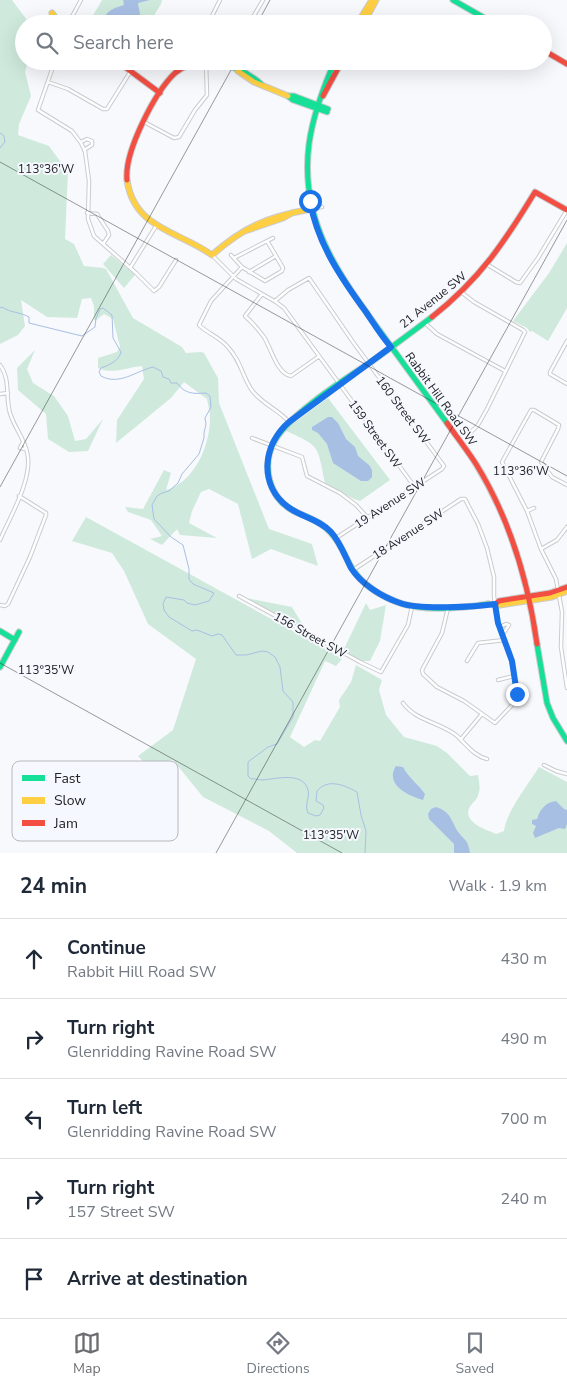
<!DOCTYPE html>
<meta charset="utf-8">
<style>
:root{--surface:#fff;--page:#f2f2f3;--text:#1f2937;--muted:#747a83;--line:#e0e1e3;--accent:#6c6d70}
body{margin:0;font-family:"Nunito Sans",sans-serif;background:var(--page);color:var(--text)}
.stop{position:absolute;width:15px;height:15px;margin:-11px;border:4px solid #1a73e8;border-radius:50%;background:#fff}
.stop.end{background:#1a73e8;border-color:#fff;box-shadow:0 1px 5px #0008}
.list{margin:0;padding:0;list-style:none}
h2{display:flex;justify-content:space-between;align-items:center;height:65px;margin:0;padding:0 20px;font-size:21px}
h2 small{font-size:16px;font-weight:400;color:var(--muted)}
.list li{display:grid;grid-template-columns:32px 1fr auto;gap:15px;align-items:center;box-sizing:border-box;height:80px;padding:0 20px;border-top:1px solid var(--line)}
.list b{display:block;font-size:19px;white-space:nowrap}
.list p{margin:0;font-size:16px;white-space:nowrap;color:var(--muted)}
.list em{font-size:16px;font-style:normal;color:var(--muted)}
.icon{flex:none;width:28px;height:28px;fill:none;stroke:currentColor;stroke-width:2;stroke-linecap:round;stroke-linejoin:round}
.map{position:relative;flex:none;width:567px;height:853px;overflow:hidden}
.search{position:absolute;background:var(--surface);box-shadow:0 5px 20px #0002;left:15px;right:15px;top:15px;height:55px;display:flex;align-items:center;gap:12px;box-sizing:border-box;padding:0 18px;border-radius:28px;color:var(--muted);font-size:19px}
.sheet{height:465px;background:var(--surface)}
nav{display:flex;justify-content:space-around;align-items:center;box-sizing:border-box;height:70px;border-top:1px solid var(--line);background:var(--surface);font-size:14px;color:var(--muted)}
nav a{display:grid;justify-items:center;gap:2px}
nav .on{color:var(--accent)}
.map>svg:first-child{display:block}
.green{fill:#cfeadc}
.water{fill:#a8bfe4}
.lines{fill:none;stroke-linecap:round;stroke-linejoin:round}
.stream{stroke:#a8bfe4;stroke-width:1}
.street-casing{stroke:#cacbce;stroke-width:4.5}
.fast-casing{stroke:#cacbce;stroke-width:7}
.slow-casing{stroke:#cacbce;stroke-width:7}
.jam-casing{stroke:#cacbce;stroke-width:7}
.street{stroke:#fefeff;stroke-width:2.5}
.fast{stroke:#16e098;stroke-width:5}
.slow{stroke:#ffcf43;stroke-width:5}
.jam{stroke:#f24e42;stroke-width:5}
.route{stroke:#1a73e8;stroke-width:6}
.ticks{fill:none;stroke:#212224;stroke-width:1;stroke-opacity:0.45}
.labels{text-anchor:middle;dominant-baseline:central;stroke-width:4;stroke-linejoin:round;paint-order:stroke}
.street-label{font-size:12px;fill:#212224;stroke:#f6f8ff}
.key{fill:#f6f8ff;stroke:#b6b8bd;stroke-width:1}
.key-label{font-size:14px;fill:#212224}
.ticks-label{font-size:12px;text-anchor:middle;fill:#212224;stroke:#f6f8ff;stroke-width:4;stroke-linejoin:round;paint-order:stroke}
</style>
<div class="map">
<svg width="567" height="853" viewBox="0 0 567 853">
<rect width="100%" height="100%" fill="#f8f9fd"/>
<path class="green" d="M0 0H12L30 24H24V61H28L25 72 31 96 19 124 18 135 49 146 68 172 65 239 74 244 84 266 103 268 106 269 133 318 182 347 186 353 201 352 204 353 218 378 219 403 269 529 312 544 318 566 271 549 252 559 238 504 209 489 201 492 192 511 189 523 217 538 180 535 177 529 162 545 150 539 162 536 151 520 128 512 125 507 143 509 164 470 171 473 166 490C195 482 210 445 210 418 210 412 208 405 207 399L184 382 171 398 116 443 117 420 144 379 142 366C128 367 112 375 98 368V358L117 352 120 347 113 319 104 314 95 321 94 320V306L91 298 82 299 77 318 47 317 21 300 25 326 18 335 0 344Z
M102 0H162L161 4 149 24H88Z
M567 243V308L548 341 532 331 530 332 527 328 513 321 549 273Z
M111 255 135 275 124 288 103 264Z
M35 350 27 369 33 383 54 396 68 416 75 441 86 439 103 419 88 451 69 452 48 439 46 414 18 390 17 368Z
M328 398 390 480 360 501C350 499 336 488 325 483 317 444 321 447 284 430Z
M86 517 313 642V640L342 659 336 666 325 661 290 737 304 747 315 740 320 741 340 707 339 700 351 682 356 665 382 680 379 690 386 715 404 737 437 746 447 753 470 776 478 775C479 782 481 789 478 795 477 800 474 801 471 805 460 821 484 829 496 834L504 831C506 812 528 785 539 767L567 782V853H297L269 831 203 797 173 760 147 766 138 756 173 730 196 659 148 624 124 571 112 553 72 541Z
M246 598 292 607 307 632Z
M366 603 370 610 386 605 380 641 370 661H361L343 651Z"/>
<path class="water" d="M123 0H150L138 3C138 7 140 11 140 15 140 28 112 24 103 24 104 11 114 8 124 5Z
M328 417H332L338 423 346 439 355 447 358 456 369 465 372 470V477L368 481H361L333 463 327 444 318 433 312 430V427Z
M396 766 403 767C409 778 418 784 425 794L423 800C408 796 384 784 396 766Z
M556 801 564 809 567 810V824L565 829 559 828 535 838 533 833 536 826 532 824V820L537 819C540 809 546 802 556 801Z
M436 807C452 812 451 822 459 833 466 842 468 840 470 853H454V844L429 819 428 814 431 809Z"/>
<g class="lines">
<path class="stream" d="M0 133 4 136 5 142 0 148
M0 308 2 307C11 313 20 312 29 317V323L82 336 95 327 96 318 100 309 103 308 112 315 113 338 121 352C119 361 109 365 101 368L99 372 101 376C119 386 136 371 153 367L161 371 163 377 169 379 171 383H177C185 394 193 394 206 393L210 396 211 407 205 418 206 424 204 433V438L199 454 182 474 178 483 169 491 162 493 157 496 152 505 154 519 171 537 183 545 189 569V579L193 584 214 593 209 601 195 605 187 603 184 600 166 597 163 604 164 610 169 617 192 631 197 630 212 636 218 634 222 635 236 655H246L262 651 268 652 275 657 280 667 283 691 293 702V717L277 744 268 747 248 762V776L251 779C255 778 258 780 262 780 276 779 303 771 308 790 310 798 304 805 308 813L316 816 320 815 324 808 323 805 316 801 317 791C328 778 344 785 357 792L361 815 366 831 365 853"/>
<g class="street-casing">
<path id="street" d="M68 24 81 0
M208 24 220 0
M249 24 263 0
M55 61 38 110 72 131 81 143 85 151 89 181 88 219 94 236 136 273 154 291 159 287 176 260
M48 82 68 89 103 109H107L137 61
M144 122 174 138 179 137 195 110 207 95 206 61
M81 142 87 139 92 141V145L84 150
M314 208 322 207
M87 213 97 214 108 231 109 235 103 244
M267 241 273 238
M212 255 236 279 276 302 284 308 414 486
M231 255 242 267
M276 256 283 268 282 271 265 281 242 267 211 301 199 325C207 333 219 337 227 346 241 361 241 373 251 389 260 403 278 409 289 422
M234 258 267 241 276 256 249 272
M488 265 516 282 520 283 538 258 567 210
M130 268 156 226
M461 292 474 302 523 330 525 332 487 409 478 425 469 434
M262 294 245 316C252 322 258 329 264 337 271 348 277 374 291 376L318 357
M275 301 288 290 309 278 353 342 444 466 442 469 336 538
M425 323 437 334 505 371
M567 341 550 372V374L567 384
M0 365C11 380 5 396 10 413 14 427 24 438 27 452 34 477 10 517 0 540
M0 394 8 393
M252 438 302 457 307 476 340 493 356 505 367 517
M23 442 20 448 26 449
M567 485 552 477 541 462 558 429 559 425 534 410H531L502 462 527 511 541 549 556 579 562 612 561 647 567 688
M527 511 534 508
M541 549 557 540 567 527
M353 570 461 499H465L478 524 487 548 494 577V596L497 620 510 653 517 694 515 702 495 723 464 701 437 687 423 674 422 670 442 633 448 608
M239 596 360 662 381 672 408 625 412 606
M0 605 5 606 8 604 30 557 46 515V513L19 496
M500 627 506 624 509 625 503 634
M467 661 478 643 505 640
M498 680 514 676
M403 703C416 721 439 722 456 735 466 744 474 756 487 759
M461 739 482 714
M544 765 556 771 567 774"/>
</g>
<g class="fast-casing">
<path id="fast" d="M453 0 495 24
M213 61C230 65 248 72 261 84
M335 61C323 88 313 115 309 144 299 222 339 275 382 334 404 364 425 393 447 423
M327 112 293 100 288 96H294L328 109
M432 317C412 332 392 347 371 362 345 379 285 417 273 444 262 467 269 497 292 510 306 517 321 521 331 533 340 542 344 554 350 565 360 583 379 595 397 602 422 612 462 608 488 604
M0 631 15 640
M537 644 547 703 553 718 567 741
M0 667 19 632"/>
</g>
<g class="slow-casing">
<path id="slow" d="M52 13 60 24
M357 24 372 0
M363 24 376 0
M238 71 254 82 288 96
M127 180C134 229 179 231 212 255 245 226 268 217 311 209
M245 231 283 218 290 214
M488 604 500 605 552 597 567 591"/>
</g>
<g class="jam-casing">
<path id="jam" d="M543 50 567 64
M117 61 160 93
M323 96 342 61
M127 180C124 152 155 92 175 73 183 66 193 63 203 61
M432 317C480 279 504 243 535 192L567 210
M447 423C456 436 467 450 476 464 510 519 528 580 537 644
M495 604 499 601 550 593 567 587"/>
</g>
<use href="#street" class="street"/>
<use href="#fast" class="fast"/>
<use href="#slow" class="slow"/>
<use href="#jam" class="jam"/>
</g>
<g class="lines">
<path class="route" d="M310 201C317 243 341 278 366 312 374 324 381 336 391 347L289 422C263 444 258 485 288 507 301 517 319 519 331 532 340 542 345 556 351 568 361 584 382 597 400 603 418 610 475 607 495 604L498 623 512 661 517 694"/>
</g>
<path class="ticks" d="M257 24 270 0M0 162 567 476M0 487 236 61M0 663 342 853M216 853 567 220"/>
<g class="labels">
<g class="street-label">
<text transform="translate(433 300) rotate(-39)">21 Avenue SW</text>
<text transform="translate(441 399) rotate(54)">Rabbit Hill Road SW</text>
<text transform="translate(403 410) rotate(53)">160 Street SW</text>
<text transform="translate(375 434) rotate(54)">159 Street SW</text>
<text transform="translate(390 503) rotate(-33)">19 Avenue SW</text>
<text transform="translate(408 534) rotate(-33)">18 Avenue SW</text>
<text transform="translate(310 635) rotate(29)">156 Street SW</text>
</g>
</g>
<rect x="12" y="761" width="166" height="80" rx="8" class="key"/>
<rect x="22" y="775" width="23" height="6" fill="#16e098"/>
<rect x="22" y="797" width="23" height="7" fill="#ffcf43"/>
<rect x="22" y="820" width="23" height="6" fill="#f24e42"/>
<g class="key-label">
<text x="54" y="783">Fast</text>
<text x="54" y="805">Slow</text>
<text x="54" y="828">Jam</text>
</g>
<g class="ticks-label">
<text x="46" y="173">113°36'W</text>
<text x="521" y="475">113°36'W</text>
<text x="46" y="674">113°35'W</text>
<text x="331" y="839">113°35'W</text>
</g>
</svg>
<div class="stop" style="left:310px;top:201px"></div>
<div class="stop end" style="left:517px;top:694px"></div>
<div class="search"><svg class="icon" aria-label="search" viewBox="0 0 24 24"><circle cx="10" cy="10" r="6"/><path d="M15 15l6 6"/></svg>Search here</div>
</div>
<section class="sheet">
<h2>24 min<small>Walk · 1.9 km</small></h2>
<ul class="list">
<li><svg class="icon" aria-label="ahead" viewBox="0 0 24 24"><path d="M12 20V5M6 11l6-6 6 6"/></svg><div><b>Continue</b><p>Rabbit Hill Road SW</p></div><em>430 m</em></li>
<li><svg class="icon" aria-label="right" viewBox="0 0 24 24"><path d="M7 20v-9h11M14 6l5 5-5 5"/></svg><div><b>Turn right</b><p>Glenridding Ravine Road SW</p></div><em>490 m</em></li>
<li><svg class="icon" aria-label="left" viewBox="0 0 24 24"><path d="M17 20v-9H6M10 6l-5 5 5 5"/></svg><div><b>Turn left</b><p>Glenridding Ravine Road SW</p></div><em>700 m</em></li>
<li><svg class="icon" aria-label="right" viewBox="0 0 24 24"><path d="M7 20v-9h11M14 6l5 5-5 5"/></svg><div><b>Turn right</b><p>157 Street SW</p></div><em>240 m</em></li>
<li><svg class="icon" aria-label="arrive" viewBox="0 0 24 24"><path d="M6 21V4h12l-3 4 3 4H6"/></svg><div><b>Arrive at destination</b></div></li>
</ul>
</section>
<nav>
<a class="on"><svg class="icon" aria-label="map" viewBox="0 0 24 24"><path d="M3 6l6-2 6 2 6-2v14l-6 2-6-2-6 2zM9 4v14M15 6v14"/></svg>Map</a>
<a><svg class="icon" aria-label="directions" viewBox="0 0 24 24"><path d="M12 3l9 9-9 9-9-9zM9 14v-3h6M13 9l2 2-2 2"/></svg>Directions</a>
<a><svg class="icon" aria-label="saved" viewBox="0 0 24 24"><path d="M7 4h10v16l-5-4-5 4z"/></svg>Saved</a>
</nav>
